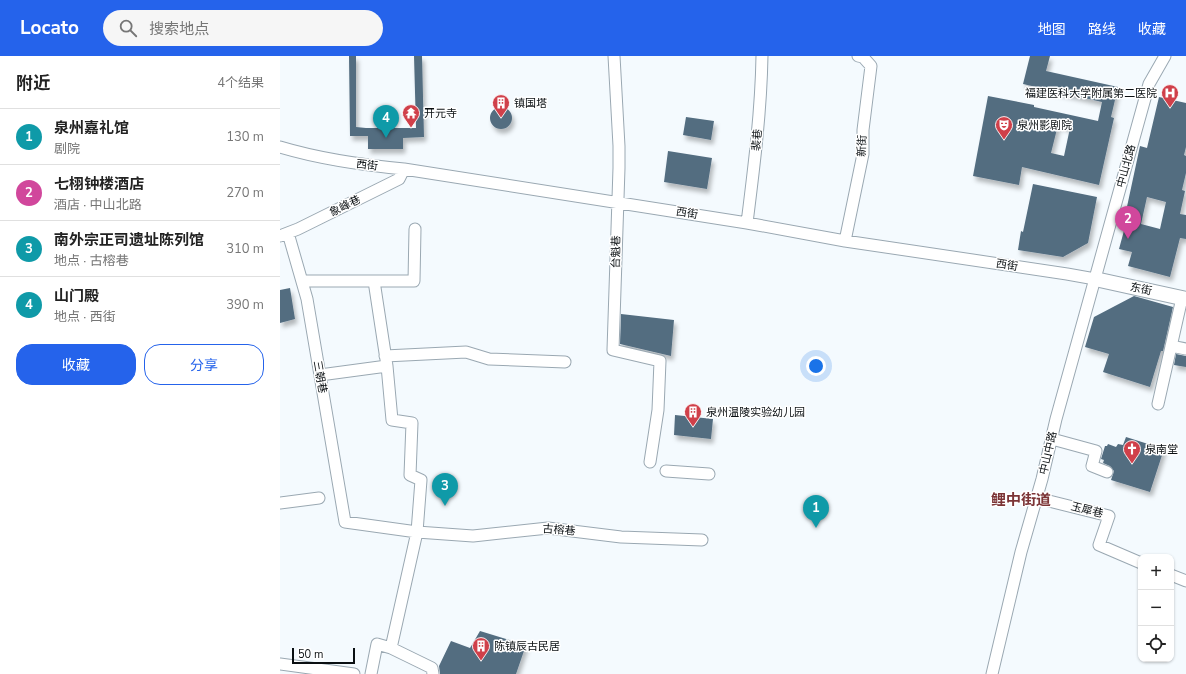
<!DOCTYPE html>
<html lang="zh">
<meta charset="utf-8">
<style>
:root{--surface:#fff;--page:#f6f6f6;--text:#222;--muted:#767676;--line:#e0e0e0;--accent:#2563eb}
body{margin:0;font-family:"Nunito Sans","Noto Sans SC",sans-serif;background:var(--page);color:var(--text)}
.controls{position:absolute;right:12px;bottom:12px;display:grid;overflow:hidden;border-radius:8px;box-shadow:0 1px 3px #0004}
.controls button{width:36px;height:36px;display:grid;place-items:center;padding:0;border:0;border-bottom:1px solid var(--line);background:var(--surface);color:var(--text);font:20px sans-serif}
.scale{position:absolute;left:12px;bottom:10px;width:63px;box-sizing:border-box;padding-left:4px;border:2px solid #0a0f12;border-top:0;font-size:11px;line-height:14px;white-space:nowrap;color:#0a0f12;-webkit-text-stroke:3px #fff;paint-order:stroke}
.you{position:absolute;left:536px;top:310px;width:14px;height:14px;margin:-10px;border:3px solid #fff;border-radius:50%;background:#1a73e8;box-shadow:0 0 0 6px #1a73e833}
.badge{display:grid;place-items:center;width:26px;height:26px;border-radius:50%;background:var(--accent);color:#fff;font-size:13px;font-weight:700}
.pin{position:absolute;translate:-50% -33px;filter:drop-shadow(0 1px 2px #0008)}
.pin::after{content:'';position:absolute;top:21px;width:14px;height:12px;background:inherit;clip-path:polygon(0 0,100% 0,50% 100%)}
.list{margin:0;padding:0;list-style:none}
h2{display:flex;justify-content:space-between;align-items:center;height:52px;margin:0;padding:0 16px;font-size:17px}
h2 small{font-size:13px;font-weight:400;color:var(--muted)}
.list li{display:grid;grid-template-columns:26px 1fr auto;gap:12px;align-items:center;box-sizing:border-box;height:56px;padding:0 16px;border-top:1px solid var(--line)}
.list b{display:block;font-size:15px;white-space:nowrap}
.list p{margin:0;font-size:13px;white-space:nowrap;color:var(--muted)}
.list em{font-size:13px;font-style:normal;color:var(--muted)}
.actions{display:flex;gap:8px;padding:12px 16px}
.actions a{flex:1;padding:9px 0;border:1px solid var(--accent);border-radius:16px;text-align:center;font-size:14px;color:var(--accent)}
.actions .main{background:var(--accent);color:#fff}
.icon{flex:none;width:22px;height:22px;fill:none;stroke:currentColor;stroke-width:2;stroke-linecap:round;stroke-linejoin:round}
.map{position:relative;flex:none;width:906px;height:618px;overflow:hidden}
header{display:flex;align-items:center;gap:24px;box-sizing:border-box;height:56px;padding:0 20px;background:var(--accent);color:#fff}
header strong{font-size:19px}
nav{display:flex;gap:22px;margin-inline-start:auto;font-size:14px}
.search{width:280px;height:36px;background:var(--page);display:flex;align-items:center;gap:10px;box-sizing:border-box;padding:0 14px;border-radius:22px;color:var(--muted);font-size:15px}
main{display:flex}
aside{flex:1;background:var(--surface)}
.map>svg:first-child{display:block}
.building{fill:#536d80;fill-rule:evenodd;filter:url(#shadow)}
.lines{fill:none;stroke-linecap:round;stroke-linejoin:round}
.minor-casing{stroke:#9aa8b2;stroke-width:13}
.major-casing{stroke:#9aa8b2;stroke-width:16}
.minor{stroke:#fff;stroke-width:11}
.major{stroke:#fff;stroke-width:14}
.labels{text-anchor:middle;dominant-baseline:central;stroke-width:3;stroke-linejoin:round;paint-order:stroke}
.poi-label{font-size:11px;fill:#0a0f12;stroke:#fff;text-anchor:start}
.street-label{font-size:11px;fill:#0a0f12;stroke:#fff}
.district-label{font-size:15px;font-weight:bold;fill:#7c3436;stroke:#fff}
</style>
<header>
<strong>Locato</strong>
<div class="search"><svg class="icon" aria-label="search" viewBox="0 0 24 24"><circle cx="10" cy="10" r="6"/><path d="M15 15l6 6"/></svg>搜索地点</div>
<nav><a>地图</a><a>路线</a><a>收藏</a></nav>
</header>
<main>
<aside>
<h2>附近<small>4个结果</small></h2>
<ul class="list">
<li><span class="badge" style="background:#0f9aa8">1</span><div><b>泉州嘉礼馆</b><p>剧院</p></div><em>130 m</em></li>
<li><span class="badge" style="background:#d1479c">2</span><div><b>七栩钟楼酒店</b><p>酒店 · 中山北路</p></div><em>270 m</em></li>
<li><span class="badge" style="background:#0f9aa8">3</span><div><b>南外宗正司遗址陈列馆</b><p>地点 · 古榕巷</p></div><em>310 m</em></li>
<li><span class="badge" style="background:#0f9aa8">4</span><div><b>山门殿</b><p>地点 · 西街</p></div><em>390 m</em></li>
</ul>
<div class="actions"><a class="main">收藏</a><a>分享</a></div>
</aside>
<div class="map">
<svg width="906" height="618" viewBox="0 0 906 618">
<defs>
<filter id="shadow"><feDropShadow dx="2.5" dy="4.5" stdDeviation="2" flood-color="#0004"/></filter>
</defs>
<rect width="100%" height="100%" fill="#f4fafe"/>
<path class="building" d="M69 0H76V71L86 72H136L134 0H142L144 81 123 82V93H88V80H70Z
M750 0H770L766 15 838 31 831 61 834 62 819 129 742 111 739 129 693 120 708 40 754 49V51L818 65 822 46 743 28ZM778 69 790 72 784 100 771 97Z
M879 41 906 47V91L904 99 906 100V117L902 134 905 135 900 158 906 159V183L900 182 890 221 848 210 852 196 839 193 848 160H845L860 90 867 92ZM867 141 886 146 880 173 861 168Z
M210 62a11 11 0 1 1 22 0a11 11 0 1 1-22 0Z
M406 61 434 65 431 84 403 79Z
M388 95 432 102 427 133 384 126Z
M753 128 817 141 808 187 783 201 738 194 741 175 743 176Z
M10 232 15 263 0 267V234Z
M854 240 893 251 883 295H881L870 331 823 316 829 298 805 291 814 261Z
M341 258 394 264 391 300 340 288Z
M896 298 906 300V311L894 309Z
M395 359 433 363 431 383 394 379Z
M846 381 884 393 870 436 831 424 834 415 830 410 823 407 824 404 821 403 825 390H827L828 388 836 391 838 388 843 389Z
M200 575 246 589 236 618H160L159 610 171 585 190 592Z"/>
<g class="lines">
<g class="minor-casing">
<path id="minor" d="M334 0 339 90V112L333 294 380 305 378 354 370 406
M0 91C40 103 82 109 124 113L467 167 565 185 787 218 815 223
M467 167C474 111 481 56 482 0
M8 177 27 243 65 466 137 476 193 480 268 472 341 481 422 484
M0 180 18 173 119 123 124 113
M565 185 583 98V74L591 10 583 1 578 0
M22 225H134L135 173
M891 290 906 293
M105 300 186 296 209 303 285 306
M40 319 107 310 94 225
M878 348 902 242
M772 383 816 395 812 410 827 416
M386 415 429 418
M757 442 829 460 819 489 861 507
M0 447 39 442
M891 519 906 525
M111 592 152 612 153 618
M0 608 74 618
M91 618 97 588 111 592 137 476 141 424 130 419 132 367 112 364 107 310
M712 618 741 496 762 423 776 363 869 28 885 0"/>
</g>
<g class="major-casing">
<path id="major" d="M815 223 906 243"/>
</g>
<use href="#minor" class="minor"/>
<use href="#major" class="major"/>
</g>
<defs>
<g id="hospital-pin" transform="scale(0.9)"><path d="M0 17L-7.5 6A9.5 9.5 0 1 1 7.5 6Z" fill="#d0404a" stroke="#fff"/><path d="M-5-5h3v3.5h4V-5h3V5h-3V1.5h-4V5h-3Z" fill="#fff"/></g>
<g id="building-pin" transform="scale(0.9)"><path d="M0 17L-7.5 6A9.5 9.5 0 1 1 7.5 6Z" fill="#d0404a" stroke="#fff"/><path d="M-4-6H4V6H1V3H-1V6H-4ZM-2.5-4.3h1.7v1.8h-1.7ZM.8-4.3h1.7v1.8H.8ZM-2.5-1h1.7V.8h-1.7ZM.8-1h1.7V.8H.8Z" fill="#fff"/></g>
<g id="temple-pin" transform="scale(0.9)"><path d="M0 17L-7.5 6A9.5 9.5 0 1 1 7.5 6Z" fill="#d0404a" stroke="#fff"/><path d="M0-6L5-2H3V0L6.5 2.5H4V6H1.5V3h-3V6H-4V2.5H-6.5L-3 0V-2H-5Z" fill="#fff"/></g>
<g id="theatre-pin" transform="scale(0.9)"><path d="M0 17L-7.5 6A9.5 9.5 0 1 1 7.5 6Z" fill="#d0404a" stroke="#fff"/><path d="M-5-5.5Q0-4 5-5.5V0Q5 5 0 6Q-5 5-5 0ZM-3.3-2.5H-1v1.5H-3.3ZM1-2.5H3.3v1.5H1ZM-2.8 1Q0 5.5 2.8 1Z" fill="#fff"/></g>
<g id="church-pin" transform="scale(0.9)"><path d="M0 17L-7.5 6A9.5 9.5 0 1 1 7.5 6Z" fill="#d0404a" stroke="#fff"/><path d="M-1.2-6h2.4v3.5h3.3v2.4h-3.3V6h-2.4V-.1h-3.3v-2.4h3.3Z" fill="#fff"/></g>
</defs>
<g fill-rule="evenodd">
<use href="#hospital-pin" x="890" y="37"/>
<use href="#building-pin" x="221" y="47"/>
<use href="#temple-pin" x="131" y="57"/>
<use href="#theatre-pin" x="724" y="69"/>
<use href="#building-pin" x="413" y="356"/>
<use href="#church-pin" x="852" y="393"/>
<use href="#building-pin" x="201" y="590"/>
</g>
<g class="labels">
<g class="poi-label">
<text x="877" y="37" text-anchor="end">福建医科大学附属第二医院</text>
<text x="234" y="47">镇国塔</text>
<text x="144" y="57">开元寺</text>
<text x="737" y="69">泉州影剧院</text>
<text x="426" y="356">泉州温陵实验幼儿园</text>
<text x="865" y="393">泉南堂</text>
<text x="214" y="590">陈镇辰古民居</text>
</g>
<g class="street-label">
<text transform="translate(477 84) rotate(-85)">裴巷</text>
<text transform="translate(582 90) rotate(-88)">新街</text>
<text transform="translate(87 109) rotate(7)">西街</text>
<text transform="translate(846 110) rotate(-75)">中山北路</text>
<text transform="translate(65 150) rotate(-26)">象峰巷</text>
<text transform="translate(407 157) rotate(9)">西街</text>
<text transform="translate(336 196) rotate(-89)">台魁巷</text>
<text transform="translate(727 209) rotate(9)">西街</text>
<text transform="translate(861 233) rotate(12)">东街</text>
<text transform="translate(40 321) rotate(80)">三朝巷</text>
<text transform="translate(768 397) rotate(-77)">中山中路</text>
<text transform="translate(807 454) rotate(14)">玉犀巷</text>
<text transform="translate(279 474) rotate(4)">古榕巷</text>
</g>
<g class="district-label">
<text x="741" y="444">鲤中街道</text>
</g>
</g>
</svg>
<div class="controls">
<button>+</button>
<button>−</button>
<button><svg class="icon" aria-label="locate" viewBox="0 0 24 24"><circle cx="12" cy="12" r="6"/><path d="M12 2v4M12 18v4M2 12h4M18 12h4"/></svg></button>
</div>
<div class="scale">50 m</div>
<div class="you"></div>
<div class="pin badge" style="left:536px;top:472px;background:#0f9aa8">1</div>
<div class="pin badge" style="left:848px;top:183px;background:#d1479c">2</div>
<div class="pin badge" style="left:165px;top:450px;background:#0f9aa8">3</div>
<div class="pin badge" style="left:106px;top:82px;background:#0f9aa8">4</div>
</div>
</main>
